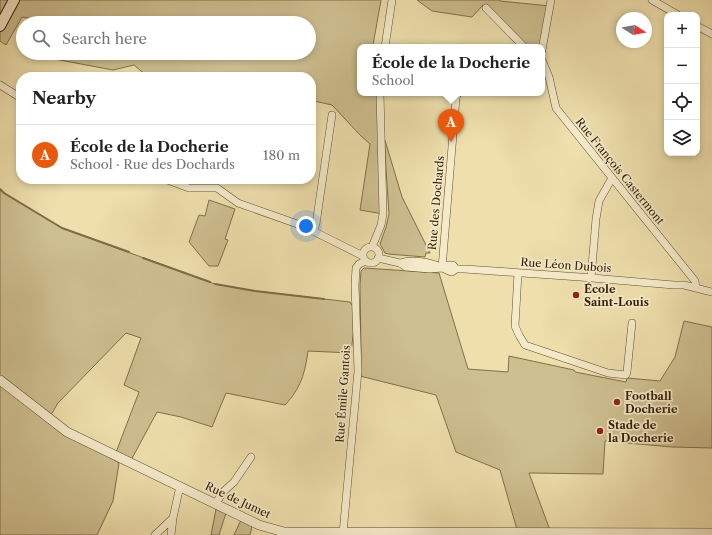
<!DOCTYPE html>
<meta charset="utf-8">
<style>
:root{--surface:#fff;--page:#f2f2f2;--text:#222;--muted:#767676;--line:#e0e0e0;--accent:#ea580c}
body{margin:0;font-family:"Libre Caslon Text",serif;background:var(--page);color:var(--text)}
.controls{position:absolute;right:12px;top:12px;display:grid;overflow:hidden;border-radius:8px;box-shadow:0 2px 6px #0003}
.controls button{width:36px;height:36px;display:grid;place-items:center;padding:0;border:0;border-bottom:1px solid var(--line);background:var(--surface);color:var(--text);font:20px sans-serif}
.compass{position:absolute;left:616px;top:12px;width:36px;height:36px;border-radius:50%;background:var(--surface);box-shadow:0 2px 6px #0003;rotate:101deg}
.you{position:absolute;left:306px;top:226px;width:14px;height:14px;margin:-10px;border:3px solid #fff;border-radius:50%;background:#1a73e8;box-shadow:0 0 0 6px #1a73e833}
.badge{display:grid;place-items:center;width:26px;height:26px;border-radius:50%;background:var(--accent);color:#fff;font-size:13px;font-weight:700}
.pin{position:absolute;translate:-50% -33px;filter:drop-shadow(0 1px 2px #0008)}
.pin::after{content:'';position:absolute;top:21px;width:14px;height:12px;background:inherit;clip-path:polygon(0 0,100% 0,50% 100%)}
.popup{position:absolute;left:357px;top:44px;width:188px;height:52px;box-sizing:border-box;display:grid;place-content:center;border-radius:8px;background:var(--surface);filter:drop-shadow(0 1px 3px #0005);font-size:13px;white-space:nowrap;color:var(--muted)}
.popup b{font-size:15px;color:var(--text)}
.popup::after{content:'';position:absolute;left:50%;top:100%;margin-left:-8px;border:8px solid transparent;border-top-color:var(--surface)}
.list{margin:0;padding:0;list-style:none}
h2{display:flex;justify-content:space-between;align-items:center;height:52px;margin:0;padding:0 16px;font-size:17px}
h2 small{font-size:13px;font-weight:400;color:var(--muted)}
.list li{display:grid;grid-template-columns:26px 1fr auto;gap:12px;align-items:center;box-sizing:border-box;height:60px;padding:0 16px;border-top:1px solid var(--line)}
.list b{display:block;font-size:15px;white-space:nowrap}
.list p{margin:0;font-size:13px;white-space:nowrap;color:var(--muted)}
.list em{font-size:13px;font-style:normal;color:var(--muted)}
.icon{flex:none;width:22px;height:22px;fill:none;stroke:currentColor;stroke-width:2;stroke-linecap:round;stroke-linejoin:round}
.map{position:relative;flex:none;width:712px;height:535px;overflow:hidden}
.search{position:absolute;background:var(--surface);box-shadow:0 2px 6px #0003;left:16px;top:16px;width:300px;height:44px;display:flex;align-items:center;gap:10px;box-sizing:border-box;padding:0 14px;border-radius:22px;color:var(--muted);font-size:15px}
.panel{position:absolute;background:var(--surface);box-shadow:0 2px 6px #0003;left:16px;top:72px;width:300px;height:112px;border-radius:16px}
.map>svg:first-child{display:block}
.green{fill:#cebf90;stroke:#81704a}
.lines{fill:none;stroke-linecap:round;stroke-linejoin:round}
.stream{stroke:#7e6c47;stroke-width:2}
.minor-casing{stroke:#62502f;stroke-width:8}
.tertiary-casing{stroke:#62502f;stroke-width:10}
.secondary-casing{stroke:#342005;stroke-width:12}
.minor{stroke:#f4eac9;stroke-width:7}
.tertiary{stroke:#f4eac9;stroke-width:9}
.secondary{stroke:#f4eac9;stroke-width:10}
.poi-dot{fill:#8f2418;stroke:#f4eac9;stroke-width:1.5}
.labels{text-anchor:middle;dominant-baseline:central;stroke-width:3.5;stroke-linejoin:round;paint-order:stroke}
.street-label{font-size:11px;fill:#342005;stroke:#f4eac9}
.poi-label{font-size:11px;font-weight:bold;fill:#342005;stroke:#f4eac9;text-anchor:start}
</style>
<div class="map">
<svg width="712" height="535" viewBox="0 0 712 535">
<rect width="100%" height="100%" fill="#eedfac"/>
<filter id="stains"><feTurbulence type="fractalNoise" baseFrequency=".005" numOctaves="4"/><feColorMatrix values="0 0 0 0 .2 0 0 0 0 .09 0 0 0 0 .02 0 0 0 .5 -.17"/></filter>
<radialGradient id="worn" r=".72"><stop offset=".6" stop-color="#630" stop-opacity="0"/><stop offset="1" stop-color="#630" stop-opacity=".3"/></radialGradient>
<path class="green" d="M0 0H381L373 45 383 47H360V93H380L383 214 360 210 370 144 360 135 332 105 314 101 311 112V77H148L134 65 113 70 49 58 50 53H309V23H54L22 17 6 45 0 41Z
M417 0H499L500 1 550 6 542 47H524L483 5 472 17 432 11Z
M384 137 402 197 430 253H426L425 257 388 254 385 253 380 244 386 227 389 214Z
M0 189 4 193 62 228 215 284 255 291 350 302 356 311 351 353 308 351C305 373 301 388 285 405L226 393 212 427 181 417 157 412 130 462 115 455 139 392 124 385 141 338 126 333 58 403 49 418 59 425 119 463 113 501 97 535H0Z
M209 200 235 209 225 239 228 240 218 266H209L189 242 199 215 205 216Z
M364 268 439 273 468 369 508 372 509 356 574 370 575 372 626 382 627 378 660 381 675 357 684 321 712 327V448L672 447 605 441 603 474 529 473 551 533H518L500 470 456 452 436 395 360 376 361 350 360 285 361 271Z
M216 509 226 513 219 535H211Z
M241 520 252 526 250 535H234Z"/>
<g class="lines">
<path class="stream" d="M0 189 4 193 62 228 129 252
M143 258 210 282
M215 284 255 291 324 299"/>
<g class="minor-casing">
<path id="minor" d="M652 0 678 15
M486 8 524 47
M697 26 712 34
M385 47 392 0
M542 50 551 0
M542 60 549 77 556 108 695 281 696 288
M0 85 21 98
M165 179 189 188H217L238 203 303 226 363 256
M313 231 316 224 332 115
M372 247 381 225 383 214 380 93
M363 255a8 8 0 1 1 16 0a8 8 0 1 1-16 0Z
M378 258 400 263 406 267 430 269 442 268 448 265H453L456 269
M400 263C413 259 428 262 441 267 445 269 447 271 452 272L456 269H465L580 277 674 285H684L712 292
M442 268 456 98 458 93
M518 273 515 326 519 335 525 345 608 373 626 375 627 372 632 323
M591 278 596 219 599 201 612 178
M216 503 223 492 234 482 251 457
M343 533 358 371 355 285 356 268 359 264 366 261
M155 535 173 518 180 486
M171 535 173 518"/>
</g>
<g class="tertiary-casing">
<path id="tertiary" d="M0 380 67 432 259 525 284 532 712 533"/>
</g>
<g class="secondary-casing">
<path id="secondary" d="M0 26 14 0"/>
</g>
<use href="#minor" class="minor"/>
<use href="#tertiary" class="tertiary"/>
<use href="#secondary" class="secondary"/>
</g>
<g class="poi-dot">
<circle cx="576" cy="295" r="4"/>
<circle cx="617" cy="402" r="4"/>
<circle cx="600" cy="431" r="4"/>
</g>
<g class="labels">
<g class="street-label">
<text transform="translate(620 171) rotate(51)">Rue François Castermont</text>
<text transform="translate(436 203) rotate(-85)">Rue des Dochards</text>
<text transform="translate(566 265) rotate(4)">Rue Léon Dubois</text>
<text transform="translate(343 394) rotate(-86)">Rue Émile Gantois</text>
<text transform="translate(238 500) rotate(25)">Rue de Jumet</text>
</g>
<g class="poi-label">
<text x="584" y="289">École<tspan x="584" dy="13">Saint-Louis</tspan></text>
<text x="625" y="396">Football<tspan x="625" dy="13">Docherie</tspan></text>
<text x="608" y="425">Stade de<tspan x="608" dy="13">la Docherie</tspan></text>
</g>
</g>
<rect width="100%" height="100%" filter="url(#stains)"/>
<rect width="100%" height="100%" fill="url(#worn)"/>
</svg>
<div class="controls">
<button>+</button>
<button>−</button>
<button><svg class="icon" aria-label="locate" viewBox="0 0 24 24"><circle cx="12" cy="12" r="6"/><path d="M12 2v4M12 18v4M2 12h4M18 12h4"/></svg></button>
<button><svg class="icon" aria-label="layers" viewBox="0 0 24 24"><path d="M12 4l9 5-9 5-9-5zM3 14l9 5 9-5"/></svg></button>
</div>
<svg class="compass" viewBox="-18 -18 36 36"><path d="M0-13l5 13h-10z" fill="#e53935"/><path d="M0 13l5-13h-10z" fill="#767676"/></svg>
<div class="you"></div>
<div class="pin badge" style="left:451px;top:142px">A</div>
<div class="popup"><b>École de la Docherie</b>School</div>
<div class="search"><svg class="icon" aria-label="search" viewBox="0 0 24 24"><circle cx="10" cy="10" r="6"/><path d="M15 15l6 6"/></svg>Search here</div>
<section class="panel">
<h2>Nearby<small></small></h2>
<ul class="list">
<li><span class="badge">A</span><div><b>École de la Docherie</b><p>School · Rue des Dochards</p></div><em>180 m</em></li>
</ul>
</section>
</div>
